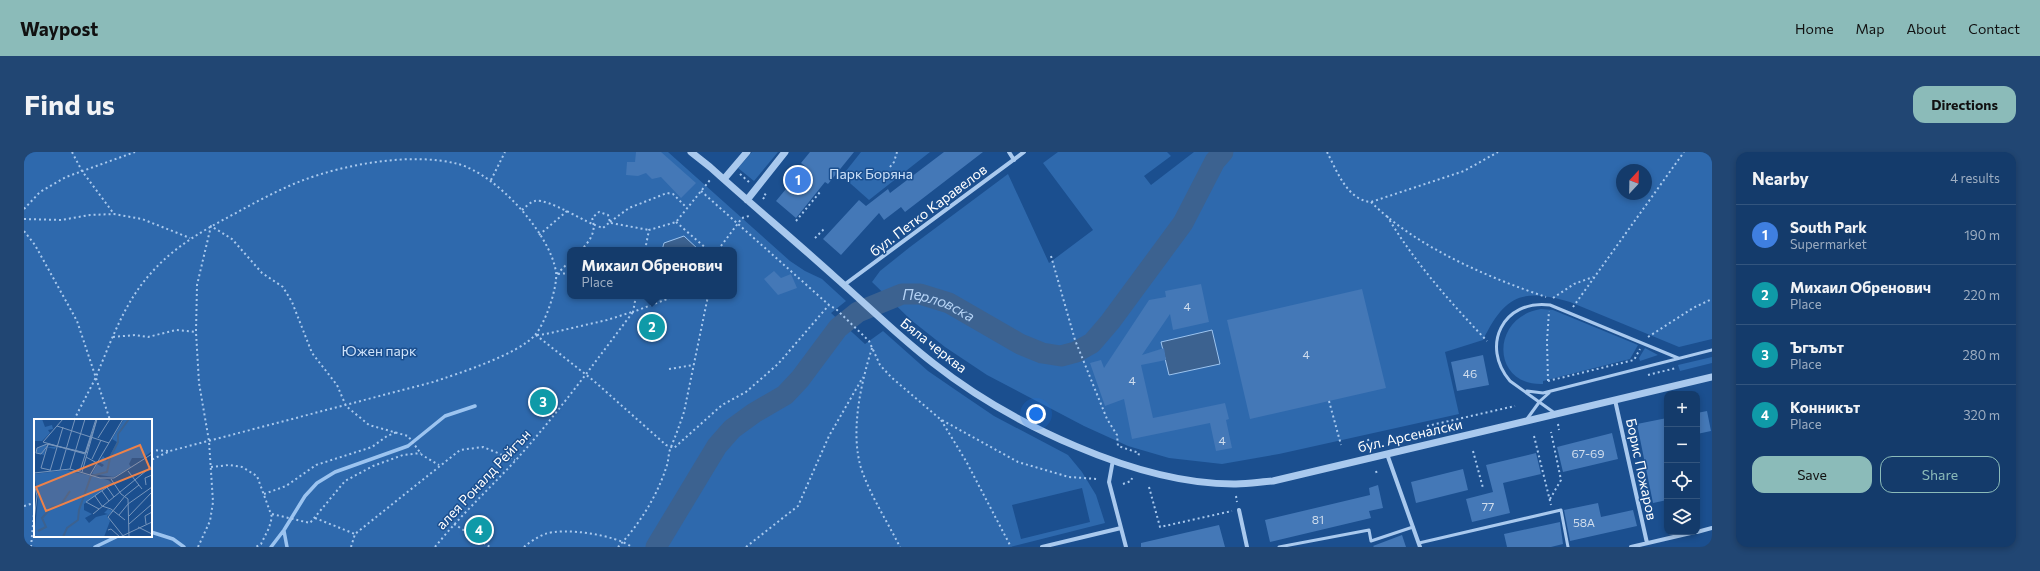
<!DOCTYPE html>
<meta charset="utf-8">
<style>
:root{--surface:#143b6b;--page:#214673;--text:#f1f3f6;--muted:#9dadc1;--line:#33557e;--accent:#8bbbb9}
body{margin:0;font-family:Commissioner,sans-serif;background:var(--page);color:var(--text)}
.controls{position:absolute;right:12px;bottom:12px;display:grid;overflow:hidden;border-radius:8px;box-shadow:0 2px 6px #0003}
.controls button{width:36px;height:36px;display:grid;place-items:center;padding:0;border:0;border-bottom:1px solid var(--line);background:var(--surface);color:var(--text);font:20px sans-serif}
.compass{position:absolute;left:1592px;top:12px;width:36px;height:36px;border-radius:50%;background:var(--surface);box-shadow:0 2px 6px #0003;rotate:22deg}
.you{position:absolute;left:1012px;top:262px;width:14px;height:14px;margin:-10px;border:3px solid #fff;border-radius:50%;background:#1a73e8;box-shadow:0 0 0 6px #1a73e833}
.badge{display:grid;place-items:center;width:26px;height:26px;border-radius:50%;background:var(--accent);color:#fff;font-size:13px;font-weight:700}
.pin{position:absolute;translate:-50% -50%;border:2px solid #fff;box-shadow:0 1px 4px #0006}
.popup{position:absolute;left:543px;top:95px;width:170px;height:52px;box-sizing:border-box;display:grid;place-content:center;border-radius:8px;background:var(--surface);filter:drop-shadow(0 1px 3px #0005);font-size:13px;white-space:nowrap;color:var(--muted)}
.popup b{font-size:15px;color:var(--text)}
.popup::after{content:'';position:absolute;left:50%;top:100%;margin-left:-8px;border:8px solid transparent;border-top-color:var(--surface)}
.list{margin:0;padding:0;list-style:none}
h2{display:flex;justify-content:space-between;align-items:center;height:52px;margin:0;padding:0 16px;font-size:17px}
h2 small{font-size:13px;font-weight:400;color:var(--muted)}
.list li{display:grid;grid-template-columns:26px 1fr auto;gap:12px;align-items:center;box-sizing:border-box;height:60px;padding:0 16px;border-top:1px solid var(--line)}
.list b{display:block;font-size:15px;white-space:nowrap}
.list p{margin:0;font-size:13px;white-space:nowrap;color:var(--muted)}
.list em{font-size:13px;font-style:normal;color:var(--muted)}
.actions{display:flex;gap:8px;padding:12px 16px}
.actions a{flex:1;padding:9px 0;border:1px solid var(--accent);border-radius:12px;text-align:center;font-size:14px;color:var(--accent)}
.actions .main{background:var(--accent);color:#111}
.icon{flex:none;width:22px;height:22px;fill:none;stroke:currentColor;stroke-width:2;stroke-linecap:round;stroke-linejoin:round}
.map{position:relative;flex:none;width:1688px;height:395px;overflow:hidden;border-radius:12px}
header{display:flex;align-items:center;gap:24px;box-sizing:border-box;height:56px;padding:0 20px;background:var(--accent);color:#111}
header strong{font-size:19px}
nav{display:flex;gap:22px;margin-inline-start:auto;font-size:14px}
.intro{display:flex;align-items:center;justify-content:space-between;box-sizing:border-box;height:96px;padding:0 24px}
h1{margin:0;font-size:28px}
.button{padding:10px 18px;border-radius:12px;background:var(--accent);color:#111;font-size:14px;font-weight:700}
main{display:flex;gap:24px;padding:0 24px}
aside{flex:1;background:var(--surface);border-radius:12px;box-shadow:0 2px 6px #0003}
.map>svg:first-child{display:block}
.green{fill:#2e69ad;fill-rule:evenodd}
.water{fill:#3c6290;stroke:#9cc4f0}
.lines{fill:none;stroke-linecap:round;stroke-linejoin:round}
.stream{stroke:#9cc4f0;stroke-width:3.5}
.river{stroke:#3c6290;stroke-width:21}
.building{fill:#4478b7}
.path{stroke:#a9c9ee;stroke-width:2;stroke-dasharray:2 3;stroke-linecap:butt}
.service{stroke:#a9c9ee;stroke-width:3}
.minor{stroke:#a9c9ee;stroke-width:4}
.tertiary{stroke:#a9c9ee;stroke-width:7}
.labels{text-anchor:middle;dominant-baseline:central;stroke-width:3;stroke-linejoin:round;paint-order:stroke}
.number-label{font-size:12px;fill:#d0dded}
.park-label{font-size:14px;fill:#cfe3fa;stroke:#1b4f8f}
.street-label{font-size:14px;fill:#fff;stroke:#1b4f8f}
.water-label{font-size:15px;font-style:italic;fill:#b5d3f5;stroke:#1b4f8f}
.inset-river{fill:none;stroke:#3c6290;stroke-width:2}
.inset-road{fill:none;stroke:#7695bc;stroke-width:1}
.view{fill:#ee8249;fill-opacity:0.15;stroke:#ee8249;stroke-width:2}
.inset-edge{fill:none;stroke:#fff;stroke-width:2}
</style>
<header>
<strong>Waypost</strong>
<nav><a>Home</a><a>Map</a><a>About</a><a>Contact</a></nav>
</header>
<div class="intro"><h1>Find us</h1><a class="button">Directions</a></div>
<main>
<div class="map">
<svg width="1688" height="395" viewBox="0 0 1688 395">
<rect width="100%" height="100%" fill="#1b4f8f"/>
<path class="green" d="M0 0H644L766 109 781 119 798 127 822 149 807 161 841 192 859 179 904 219 939 243 970 264 1044 303 1058 320 1072 343 1081 371 986 395H0ZM546 98H710V144H546ZM11 268H127V384H11ZM1058 336 1066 370 997 387 988 353Z
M728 0H754L730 29 714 16Z
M837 0H906L845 48 818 24Z
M1034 0H1143L1147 4 1120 24 1127 33 1170 0H1688V187L1655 195 1546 150C1498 136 1481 143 1459 188L1421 200 1435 262 1255 302 1198 312 1145 306 1104 294 1060 274 963 223 921 195 887 168 848 130 856 119 886 95 984 22 1025 111 1069 78 1019 11ZM1598 18H1622V42H1598Z
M1517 157 1529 158 1614 193 1606 207 1519 229V232C1467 234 1466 165 1517 157Z
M1621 196 1634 203 1616 209 1615 206Z
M1688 205V211L1656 219 1654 213Z"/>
<path class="water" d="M660 84 675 98H638L640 91Z
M1188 178 1196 212 1145 223 1137 190Z"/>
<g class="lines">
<path class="stream" d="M260 379 263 395
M127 380 149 387 160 395
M71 395 94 384
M247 395 260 378 281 344 293 331 311 320 384 294 421 264 451 254"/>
<path class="river" id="s1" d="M632 395 693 294 708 277 730 261 761 243 776 227 814 176 834 160 878 142H896L925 151 996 192 1018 201 1037 204 1052 200 1068 191 1086 170 1159 71 1191 9 1199 0"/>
</g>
<path class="building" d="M612 0H637L672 31 657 46 637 25 628 27 622 21 614 24 602 23 603 10H611Z
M786 0H830L804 32 801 30 772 66 752 49 781 14 777 11Z
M920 0H959L881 60 877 55 860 68 855 61 817 103 799 87 835 48 842 54 864 37 866 41Z
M750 119 757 126 767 122 773 136 754 143 740 127Z
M1177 132 1185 170 1149 178 1146 162 1118 203 1140 196 1142 208 1117 213 1129 266 1201 251 1205 267 1202 268 1208 296 1192 299 1186 271 1108 287 1100 247 1081 254 1066 211 1077 208 1080 216 1125 148 1142 145 1141 139Z
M1338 137 1362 236 1226 267 1203 168Z
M1459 203 1465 233 1433 239 1427 210Z
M1683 259 1687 279 1673 282V261Z
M1643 266V348L1629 351 1613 272Z
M1588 281 1594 307 1539 320 1533 295Z
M1512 301 1517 322 1479 331 1486 361 1448 370 1442 347 1469 340 1462 313Z
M1439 317 1444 338 1392 351 1387 330Z
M1354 333 1359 356 1345 359 1347 366 1246 390 1241 368 1346 343 1345 336Z
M1574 351 1577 365 1609 358 1613 374 1546 389 1540 358Z
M1536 370 1539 392 1527 395H1483L1480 382Z
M1195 373 1201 395H1117V391Z
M1378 383 1382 395H1350L1349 394Z"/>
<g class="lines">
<path class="path" d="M48 0 58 19 90 62
M1303 0C1313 19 1323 48 1347 50L1440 19 1474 0
M866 15 870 10 873 0
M716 22 725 30
M467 28 481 0
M677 39 805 153 812 157 845 189 856 213 867 225 916 267 994 310 1045 325 1073 327
M739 47 742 43 739 41
M1347 50C1392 95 1463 125 1522 145
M0 57 16 40 42 25 111 0
M498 58C502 55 506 50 511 49 525 46 563 72 579 76L586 70 584 63 575 60 568 66C573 79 566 89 557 98
M1363 64C1391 111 1426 150 1463 189
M0 67 37 68 66 63 90 62 118 67 166 86
M772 69 796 40
M586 70 605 56 643 41 649 42 663 56
M652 70 684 98
M587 71 625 78
M0 79 11 93 53 169 86 268
M515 83 543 59
M791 86 801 76
M621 98 625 78 652 70 686 28
M694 98 718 66 725 64
M1027 104 1051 188 1083 267 1093 283 1094 294 1115 301 1114 306
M533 122 546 109
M534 122 546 121
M612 144 609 160 651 144
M1529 146 1550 132 1569 125
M1549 155 1660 0
M512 183 570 229 642 293 650 296 698 253 722 240 754 212 805 153
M513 183 522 182 583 168 608 160
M89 185 111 183 124 185 152 178 172 180
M1624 185 1669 156 1688 147
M848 196C837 231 826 279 837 316 846 343 863 369 876 395
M645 217 670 213
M1624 223 1652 216
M1524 229 1610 208 1616 197
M1524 229 1523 189 1525 159
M1305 249 1317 293
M50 268C57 254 64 241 71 227 87 190 100 150 128 120 151 94 180 78 210 62 232 50 254 38 277 29 321 12 388 0 434 12 472 22 526 81 532 120 534 135 521 172 511 183 495 202 433 222 409 230L146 299 127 308
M917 268 942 309 987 395
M1534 272 1535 278
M1403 274 1491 254
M1510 284 1527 353
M1344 287 1345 292
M127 298 145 299
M1449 299 1459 336
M187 315 205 313 218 315 233 324 248 365 245 376 237 392 232 395
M1352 319 1353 322
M1099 332 1107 329 1108 326
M1125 335 1136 375 1208 359
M240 342 262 334 292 313 348 295 363 284 373 280
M1212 344 1213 350
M1526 347 1537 328 1527 280
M0 354 10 351
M248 362 286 371 321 329 349 314 379 303 397 301
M291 366 331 382
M430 372 466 395
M7 395 11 350
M174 395 186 369 189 350 185 289 175 231 172 180 173 133 187 74 208 87 238 121 259 135 268 150 288 201 313 233 322 254 345 273 384 284 398 303 415 313
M327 395 331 382 436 298 459 295 491 308
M411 395C436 364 465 337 492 308 534 261 571 210 609 160
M500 395C506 390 513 385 521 382 541 375 591 383 608 395
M594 395C615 373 633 344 642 316 645 309 644 301 647 295 652 283 656 272 660 260L684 144
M722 395 774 354 805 284 839 225"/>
<path class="service" d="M1503 239 1519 241 1527 239 1688 198
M1532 262 1486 229C1456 194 1479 147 1526 153L1654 206
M1503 267 1516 249 1525 241
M1395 391 1537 358 1544 395
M1255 395 1345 378 1347 389 1389 375"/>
<path class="minor" d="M985 0 990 8
M820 133 1000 0
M1591 248 1623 391
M1363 302 1396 395
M1089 308 1085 330 1102 395
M1215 358 1223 395
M1673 380 1688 376
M1018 395 1097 376
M1607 395 1671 380"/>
<path class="tertiary" d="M667 0 686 15C727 52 770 88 811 125 844 154 875 185 909 211 985 271 1114 333 1212 332 1224 332 1236 330 1249 329L1688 225
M700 27 723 0
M723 48 761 0"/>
</g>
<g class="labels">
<g class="number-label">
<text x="1163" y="154">4</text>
<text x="1282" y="202">4</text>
<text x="1446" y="221">46</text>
<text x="1108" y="228">4</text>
<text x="1198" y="288">4</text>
<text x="1564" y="301">67-69</text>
<text x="1464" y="354">77</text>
<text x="1294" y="367">81</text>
<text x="1560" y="370">58А</text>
</g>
<g class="park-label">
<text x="847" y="21">Парк Боряна</text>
<text x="355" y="198">Южен парк</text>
</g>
<g class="street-label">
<text transform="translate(904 58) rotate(-37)">бул. Петко Каравелов</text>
<text transform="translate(910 193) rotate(38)">Бяла черква</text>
<text transform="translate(1386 283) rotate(-13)">бул. Арсеналски</text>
<text transform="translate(1618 317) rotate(78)">Борис Пожаров</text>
<text transform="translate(459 327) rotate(-47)">алея Роналд Рейгън</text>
</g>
<g class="water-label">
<text stroke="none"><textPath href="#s1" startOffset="401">Перловска</textPath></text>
</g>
</g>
<g transform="translate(10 267)">
<rect width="118" height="118" fill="#1b4f8f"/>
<path d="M0 0H8L11 8 18 6 19 10 14 11 16 14 8 22H0ZM90 0H118V32L109 39H98L95 45 97 48 80 58 58 55 63 45 68 48 70 46 65 43 69 37 73 42 83 23 78 20ZM12 25 13 28H22L21 30 12 28 10 36 3 34V29ZM33 51 74 61 78 64 50 85V91L58 95 51 99 55 104 62 98 74 95 70 94 74 90 79 92 73 97 76 102 70 118H0L4 80 0 55Z" fill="#2e69ad"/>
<path class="inset-river" d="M4 112 12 108 8 99 18 88 26 87 36 72M29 118 33 109 44 101 45 91 57 57 73 53 76 39 84 23V15L95 0"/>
<path class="inset-road" d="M29 0 9 23 51 35M62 0 51 34 13 25 3 29 2 34 7 35 15 25 52 34 63 0M23 7 75 24M64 19 76 0M14 25 7 49 16 51M52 38 63 44M58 40 67 21M36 50 51 0M26 51 41 0M16 52 29 8M46 52 57 17M94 52 108 70M48 53 63 0M0 54 36 50 66 59H80L118 35M56 56 89 0M77 60 87 75 94 80 95 118M0 64 3 77 0 101M112 66 111 59 118 56M73 68 80 78M68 72 75 82M61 77 68 87M91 77 105 66M68 87 77 90 91 101M65 90 52 83 79 64M59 95 118 47M85 96 94 85 118 68M95 97 118 73M95 105 118 85M112 105 111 97 118 93M104 108 118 115M74 111 77 110 86 118 118 103M90 118 74 98 91 77"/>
<path class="view" d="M106 26 116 50 12 92 2 68Z"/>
<rect width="118" height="118" class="inset-edge"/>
</g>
</svg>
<div class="controls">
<button>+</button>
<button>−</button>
<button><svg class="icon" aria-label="locate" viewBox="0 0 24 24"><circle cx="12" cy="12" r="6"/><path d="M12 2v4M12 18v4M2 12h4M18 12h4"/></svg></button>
<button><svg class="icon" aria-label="layers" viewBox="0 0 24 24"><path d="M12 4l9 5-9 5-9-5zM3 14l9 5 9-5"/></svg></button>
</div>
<svg class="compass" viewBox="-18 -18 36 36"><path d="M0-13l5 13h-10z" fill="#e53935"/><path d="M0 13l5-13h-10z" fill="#9dadc1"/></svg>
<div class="you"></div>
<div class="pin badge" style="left:774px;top:28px;background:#3f7fe0">1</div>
<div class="pin badge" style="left:628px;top:175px;background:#0f9aa8">2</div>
<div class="popup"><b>Михаил Обренович</b>Place</div>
<div class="pin badge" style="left:519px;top:250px;background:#0f9aa8">3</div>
<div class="pin badge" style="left:455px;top:378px;background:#0f9aa8">4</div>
</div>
<aside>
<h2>Nearby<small>4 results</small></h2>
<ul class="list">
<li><span class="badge" style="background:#3f7fe0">1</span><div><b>South Park</b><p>Supermarket</p></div><em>190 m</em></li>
<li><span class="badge" style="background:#0f9aa8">2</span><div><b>Михаил Обренович</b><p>Place</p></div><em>220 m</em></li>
<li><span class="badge" style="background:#0f9aa8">3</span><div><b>Ъгълът</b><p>Place</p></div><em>280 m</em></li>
<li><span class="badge" style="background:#0f9aa8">4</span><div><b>Конникът</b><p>Place</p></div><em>320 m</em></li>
</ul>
<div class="actions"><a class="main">Save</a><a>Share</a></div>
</aside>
</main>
